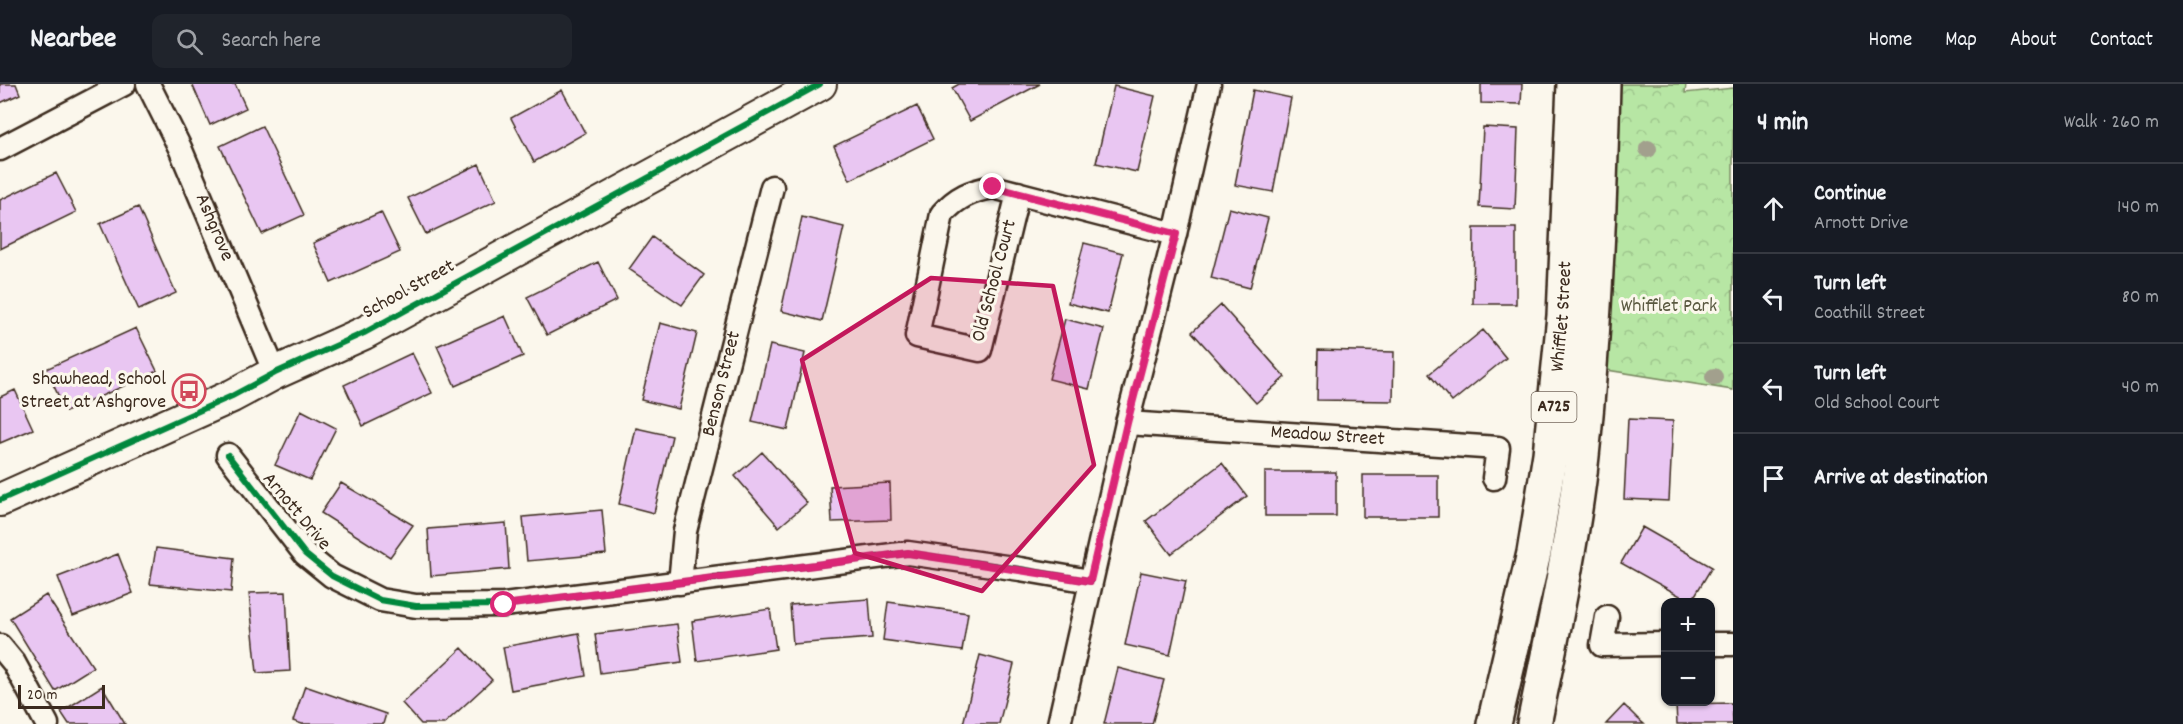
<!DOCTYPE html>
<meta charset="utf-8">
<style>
:root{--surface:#171b24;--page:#20242c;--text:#f1f3f6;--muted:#9ea1a6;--line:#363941}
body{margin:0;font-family:Dekko,sans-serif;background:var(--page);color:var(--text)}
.controls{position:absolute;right:18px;bottom:18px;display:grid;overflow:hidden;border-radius:12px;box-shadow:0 2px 4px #0004}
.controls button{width:54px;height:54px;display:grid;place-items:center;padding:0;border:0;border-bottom:2px solid var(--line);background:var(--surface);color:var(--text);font:30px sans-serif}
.scale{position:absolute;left:18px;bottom:15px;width:87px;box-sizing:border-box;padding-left:6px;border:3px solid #3b2a1e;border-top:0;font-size:16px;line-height:21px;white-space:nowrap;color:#3b2a1e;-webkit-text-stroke:4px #fbf7ec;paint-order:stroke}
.stop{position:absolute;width:18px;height:18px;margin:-14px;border:4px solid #db2777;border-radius:50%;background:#fff}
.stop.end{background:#db2777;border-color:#fff;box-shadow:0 2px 6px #0008}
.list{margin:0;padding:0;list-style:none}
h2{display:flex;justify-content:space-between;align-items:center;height:78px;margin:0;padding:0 24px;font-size:26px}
h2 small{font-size:20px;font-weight:400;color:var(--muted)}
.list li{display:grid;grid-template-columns:39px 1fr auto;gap:18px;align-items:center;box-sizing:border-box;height:90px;padding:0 24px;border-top:2px solid var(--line)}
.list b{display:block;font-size:22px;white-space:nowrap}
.list p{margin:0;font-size:20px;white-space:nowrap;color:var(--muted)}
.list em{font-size:20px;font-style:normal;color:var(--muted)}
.icon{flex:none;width:33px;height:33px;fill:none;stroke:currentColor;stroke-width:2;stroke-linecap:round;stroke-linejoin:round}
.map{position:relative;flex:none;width:1733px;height:640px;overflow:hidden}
header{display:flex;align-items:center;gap:36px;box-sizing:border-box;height:84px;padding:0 30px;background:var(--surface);border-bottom:2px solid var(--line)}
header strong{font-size:28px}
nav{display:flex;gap:33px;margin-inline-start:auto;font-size:21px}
.search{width:420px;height:54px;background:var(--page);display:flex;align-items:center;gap:15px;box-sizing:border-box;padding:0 21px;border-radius:12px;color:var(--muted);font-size:22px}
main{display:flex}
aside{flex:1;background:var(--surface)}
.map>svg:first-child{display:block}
.park{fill:url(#park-crowns);stroke:#798861;stroke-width:1.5}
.building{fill:#e9c6f2;stroke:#3b2a1e;stroke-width:1.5}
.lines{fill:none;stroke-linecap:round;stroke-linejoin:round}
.street-casing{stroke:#3b2a1e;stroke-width:27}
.secondary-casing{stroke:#3b2a1e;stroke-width:36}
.primary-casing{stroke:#3b2a1e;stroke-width:38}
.street{stroke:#fbf7ec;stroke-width:22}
.secondary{stroke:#fbf7ec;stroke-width:32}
.primary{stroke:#fbf7ec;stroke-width:33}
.cycleway-casing{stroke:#fbf7ec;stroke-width:10}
.cycleway{stroke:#00873e;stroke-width:6}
.tree{fill:#a2a08d}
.route{stroke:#db2777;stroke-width:8}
.marked{fill:#c2185b;fill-opacity:0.2;stroke:#c2185b;stroke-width:4.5;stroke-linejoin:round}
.labels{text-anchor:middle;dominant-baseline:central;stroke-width:6;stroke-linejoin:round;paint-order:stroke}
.shield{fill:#fbf7ec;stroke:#75685c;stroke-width:1.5}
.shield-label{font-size:18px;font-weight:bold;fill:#3b2a1e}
.street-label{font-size:20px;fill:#3b2a1e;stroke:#fbf7ec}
.park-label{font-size:20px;fill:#5a5940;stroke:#fbf7ec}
.poi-label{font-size:20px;fill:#3b2a1e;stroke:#fbf7ec;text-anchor:end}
</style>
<header>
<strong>Nearbee</strong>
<div class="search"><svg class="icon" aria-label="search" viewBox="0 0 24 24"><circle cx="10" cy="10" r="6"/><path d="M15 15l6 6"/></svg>Search here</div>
<nav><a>Home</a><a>Map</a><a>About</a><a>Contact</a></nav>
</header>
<main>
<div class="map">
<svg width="1733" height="640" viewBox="0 0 1733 640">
<defs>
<pattern id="park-crowns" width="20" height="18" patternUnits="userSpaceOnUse" patternTransform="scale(1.5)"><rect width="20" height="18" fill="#b7e6a4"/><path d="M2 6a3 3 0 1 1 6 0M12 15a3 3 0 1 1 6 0" fill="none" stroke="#9ec58d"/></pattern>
</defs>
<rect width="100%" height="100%" fill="#fbf7ec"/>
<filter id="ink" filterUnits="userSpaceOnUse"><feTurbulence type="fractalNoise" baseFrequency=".0167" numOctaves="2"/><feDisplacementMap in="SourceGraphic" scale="12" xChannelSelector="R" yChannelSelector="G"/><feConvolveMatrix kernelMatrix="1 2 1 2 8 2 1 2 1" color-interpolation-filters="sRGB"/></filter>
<g filter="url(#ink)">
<path class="park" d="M1621 0H1686L1685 9 1733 4V306L1601 285Z"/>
<path class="building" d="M0 0H16L20 10 0 19Z
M235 0 246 24 210 41 192 0Z
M959 0H1040L970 37 952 4Z
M1481 0H1522L1521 20 1481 19Z
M1114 2 1155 12 1137 88 1096 79Z
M562 6 585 49 534 78 511 34Z
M1253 6 1291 14 1273 108 1235 101Z
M917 22 933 55 850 96 834 62Z
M262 42 304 131 262 150 220 62Z
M1483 43 1518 45 1515 125 1479 123Z
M479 80 496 117 426 150 408 114Z
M56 89 76 128 0 165V116Z
M138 123 176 209 139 226 100 140Z
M1229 124 1268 134 1250 204 1211 194Z
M381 128 400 168 331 199 313 159Z
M802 133 844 143 822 237 781 227Z
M1474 144H1516V220H1473Z
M652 153 704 191 682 221 629 185Z
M1084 159 1123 169 1108 229 1068 219Z
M598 178 617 216 547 251 527 213Z
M1221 221 1285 293 1256 319 1192 248Z
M505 232 523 272 455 302 437 262Z
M1065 235 1104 245 1089 305 1049 295Z
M660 239 697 249 679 325 641 316Z
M136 244 157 287 66 328 46 285Z
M1483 246 1506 274 1452 318 1429 290Z
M770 261 805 269 788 346 752 338Z
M1318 266 1394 268 1393 317 1317 316Z
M412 269 432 309 363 342 344 301Z
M15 306 33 345 0 359V313Z
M301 326 336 344 310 396 275 381Z
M1628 335 1673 337 1669 417 1624 415Z
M636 344 672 352 654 429 619 420Z
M762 368 807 419 779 443 735 392Z
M1222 379 1247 412 1171 470 1146 437Z
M1265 388H1336V432H1265Z
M1363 391H1438V433H1363Z
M341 399 413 441 390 473 321 429Z
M890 399 891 436 832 438 830 402Z
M602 426 606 470 527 477 523 433Z
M506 439 509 485 431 492 428 445Z
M1642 443 1712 483 1691 518 1621 479Z
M156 464 234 474 231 508 150 500Z
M118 470 133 509 73 532 58 493Z
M1141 488 1186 497 1170 571 1125 561Z
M286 508 290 587 257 589 249 509Z
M46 511 93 583 55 607 10 534Z
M869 515 872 554 793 560 790 521Z
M888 518 968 529 962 567 883 556Z
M770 525 776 565 697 577 692 537Z
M677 540 682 578 600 589 595 550Z
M579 549 586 592 511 606 503 563Z
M462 564 492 596 444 640H421L402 619Z
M980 571 1014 580 999 640H963Z
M1118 584 1164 596 1152 640H1104Z
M102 602 125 640H69L61 628Z
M305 602 386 630 383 640H302L293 637Z
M1732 619 1733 640H1677L1676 620Z
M1624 621 1637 634 1644 640H1606Z"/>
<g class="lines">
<g class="street-casing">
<g id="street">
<path id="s1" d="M148 0 180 64 275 289"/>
<path d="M0 65 124 0"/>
<path d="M1018 109 980 266 917 252 942 130C957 113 971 107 993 103L1175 150"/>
<path id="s2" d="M1127 339 1498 364 1494 394"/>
<path d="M228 371 305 470 332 492 380 516 416 522 504 521 908 469 1020 485 1090 497"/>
<path id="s3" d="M680 499 685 447 772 103"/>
<path d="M1607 533 1602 561 1666 560"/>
<path d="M1710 560H1733"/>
<path d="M0 562 14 579 47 640"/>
<path d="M1059 640 1127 339 1175 150 1209 0"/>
</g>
</g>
<g class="secondary-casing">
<path id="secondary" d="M0 416 232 312 275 289 364 249 820 0"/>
</g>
<g class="primary-casing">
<g id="primary">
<path id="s4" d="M1494 640 1534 469 1550 370 1564 232 1574 0"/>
<path d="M1534 640C1552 551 1572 462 1582 372 1595 248 1600 124 1603 0"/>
</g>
</g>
<use href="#street" class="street"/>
<use href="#secondary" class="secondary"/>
<use href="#primary" class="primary"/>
<g class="cycleway-casing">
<path id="cycleway" d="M228 371 305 470 332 492 380 516 416 522 504 521 908 469 1020 485 1090 497
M0 416 232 312 275 289 364 249 820 0"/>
</g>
<use href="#cycleway" class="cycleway"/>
</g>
<g class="tree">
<circle cx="1648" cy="65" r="9"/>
<circle cx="1714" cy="293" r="9"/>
</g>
</g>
<g class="lines" filter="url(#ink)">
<path class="route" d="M504 521 908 469 1090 497 1127 339 1176 150 993 103"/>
</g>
<path class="marked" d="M931 194 1053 202 1094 381 982 507 855 469 802 276Z"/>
<defs>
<g id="bus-ring" transform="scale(1.725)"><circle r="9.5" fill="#fbf7ec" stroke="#d1495b" stroke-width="1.5"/><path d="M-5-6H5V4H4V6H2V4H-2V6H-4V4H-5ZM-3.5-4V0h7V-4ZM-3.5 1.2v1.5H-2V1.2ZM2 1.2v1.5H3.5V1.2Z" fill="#d1495b"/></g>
</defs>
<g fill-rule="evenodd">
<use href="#bus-ring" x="189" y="307"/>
</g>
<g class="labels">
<rect class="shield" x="1531.5" y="308" width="45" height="30" rx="4.5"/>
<g class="shield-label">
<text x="1554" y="323">A725</text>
</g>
<g class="street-label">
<text stroke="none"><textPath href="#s1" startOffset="158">Ashgrove</textPath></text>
<text transform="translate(995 197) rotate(-75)">Old School Court</text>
<text transform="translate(409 206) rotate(-29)">School Street</text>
<text stroke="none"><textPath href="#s4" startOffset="414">Whifflet Street</textPath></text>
<text stroke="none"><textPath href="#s3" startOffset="204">Benson Street</textPath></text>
<text stroke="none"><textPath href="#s2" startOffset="201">Meadow Street</textPath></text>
<text transform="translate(296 428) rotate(50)">Arnott Drive</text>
</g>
<g class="park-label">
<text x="1669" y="223">Whifflet Park</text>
</g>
<g class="poi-label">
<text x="166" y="296">Shawhead, School<tspan x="166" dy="23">Street at Ashgrove</tspan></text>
</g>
</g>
</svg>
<div class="controls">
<button>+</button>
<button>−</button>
</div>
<div class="scale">20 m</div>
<div class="stop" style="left:504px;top:521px"></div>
<div class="stop end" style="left:993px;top:103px"></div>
</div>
<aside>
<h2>4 min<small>Walk · 260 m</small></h2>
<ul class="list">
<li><svg class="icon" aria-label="ahead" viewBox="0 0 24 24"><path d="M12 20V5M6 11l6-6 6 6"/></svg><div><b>Continue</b><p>Arnott Drive</p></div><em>140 m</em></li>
<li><svg class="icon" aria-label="left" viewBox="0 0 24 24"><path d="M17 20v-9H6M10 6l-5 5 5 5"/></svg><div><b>Turn left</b><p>Coathill Street</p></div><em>80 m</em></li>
<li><svg class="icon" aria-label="left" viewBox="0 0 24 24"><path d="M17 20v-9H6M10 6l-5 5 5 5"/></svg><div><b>Turn left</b><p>Old School Court</p></div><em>40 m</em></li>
<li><svg class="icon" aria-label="arrive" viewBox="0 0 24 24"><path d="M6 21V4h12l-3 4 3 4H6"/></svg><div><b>Arrive at destination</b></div></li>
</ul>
</aside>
</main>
